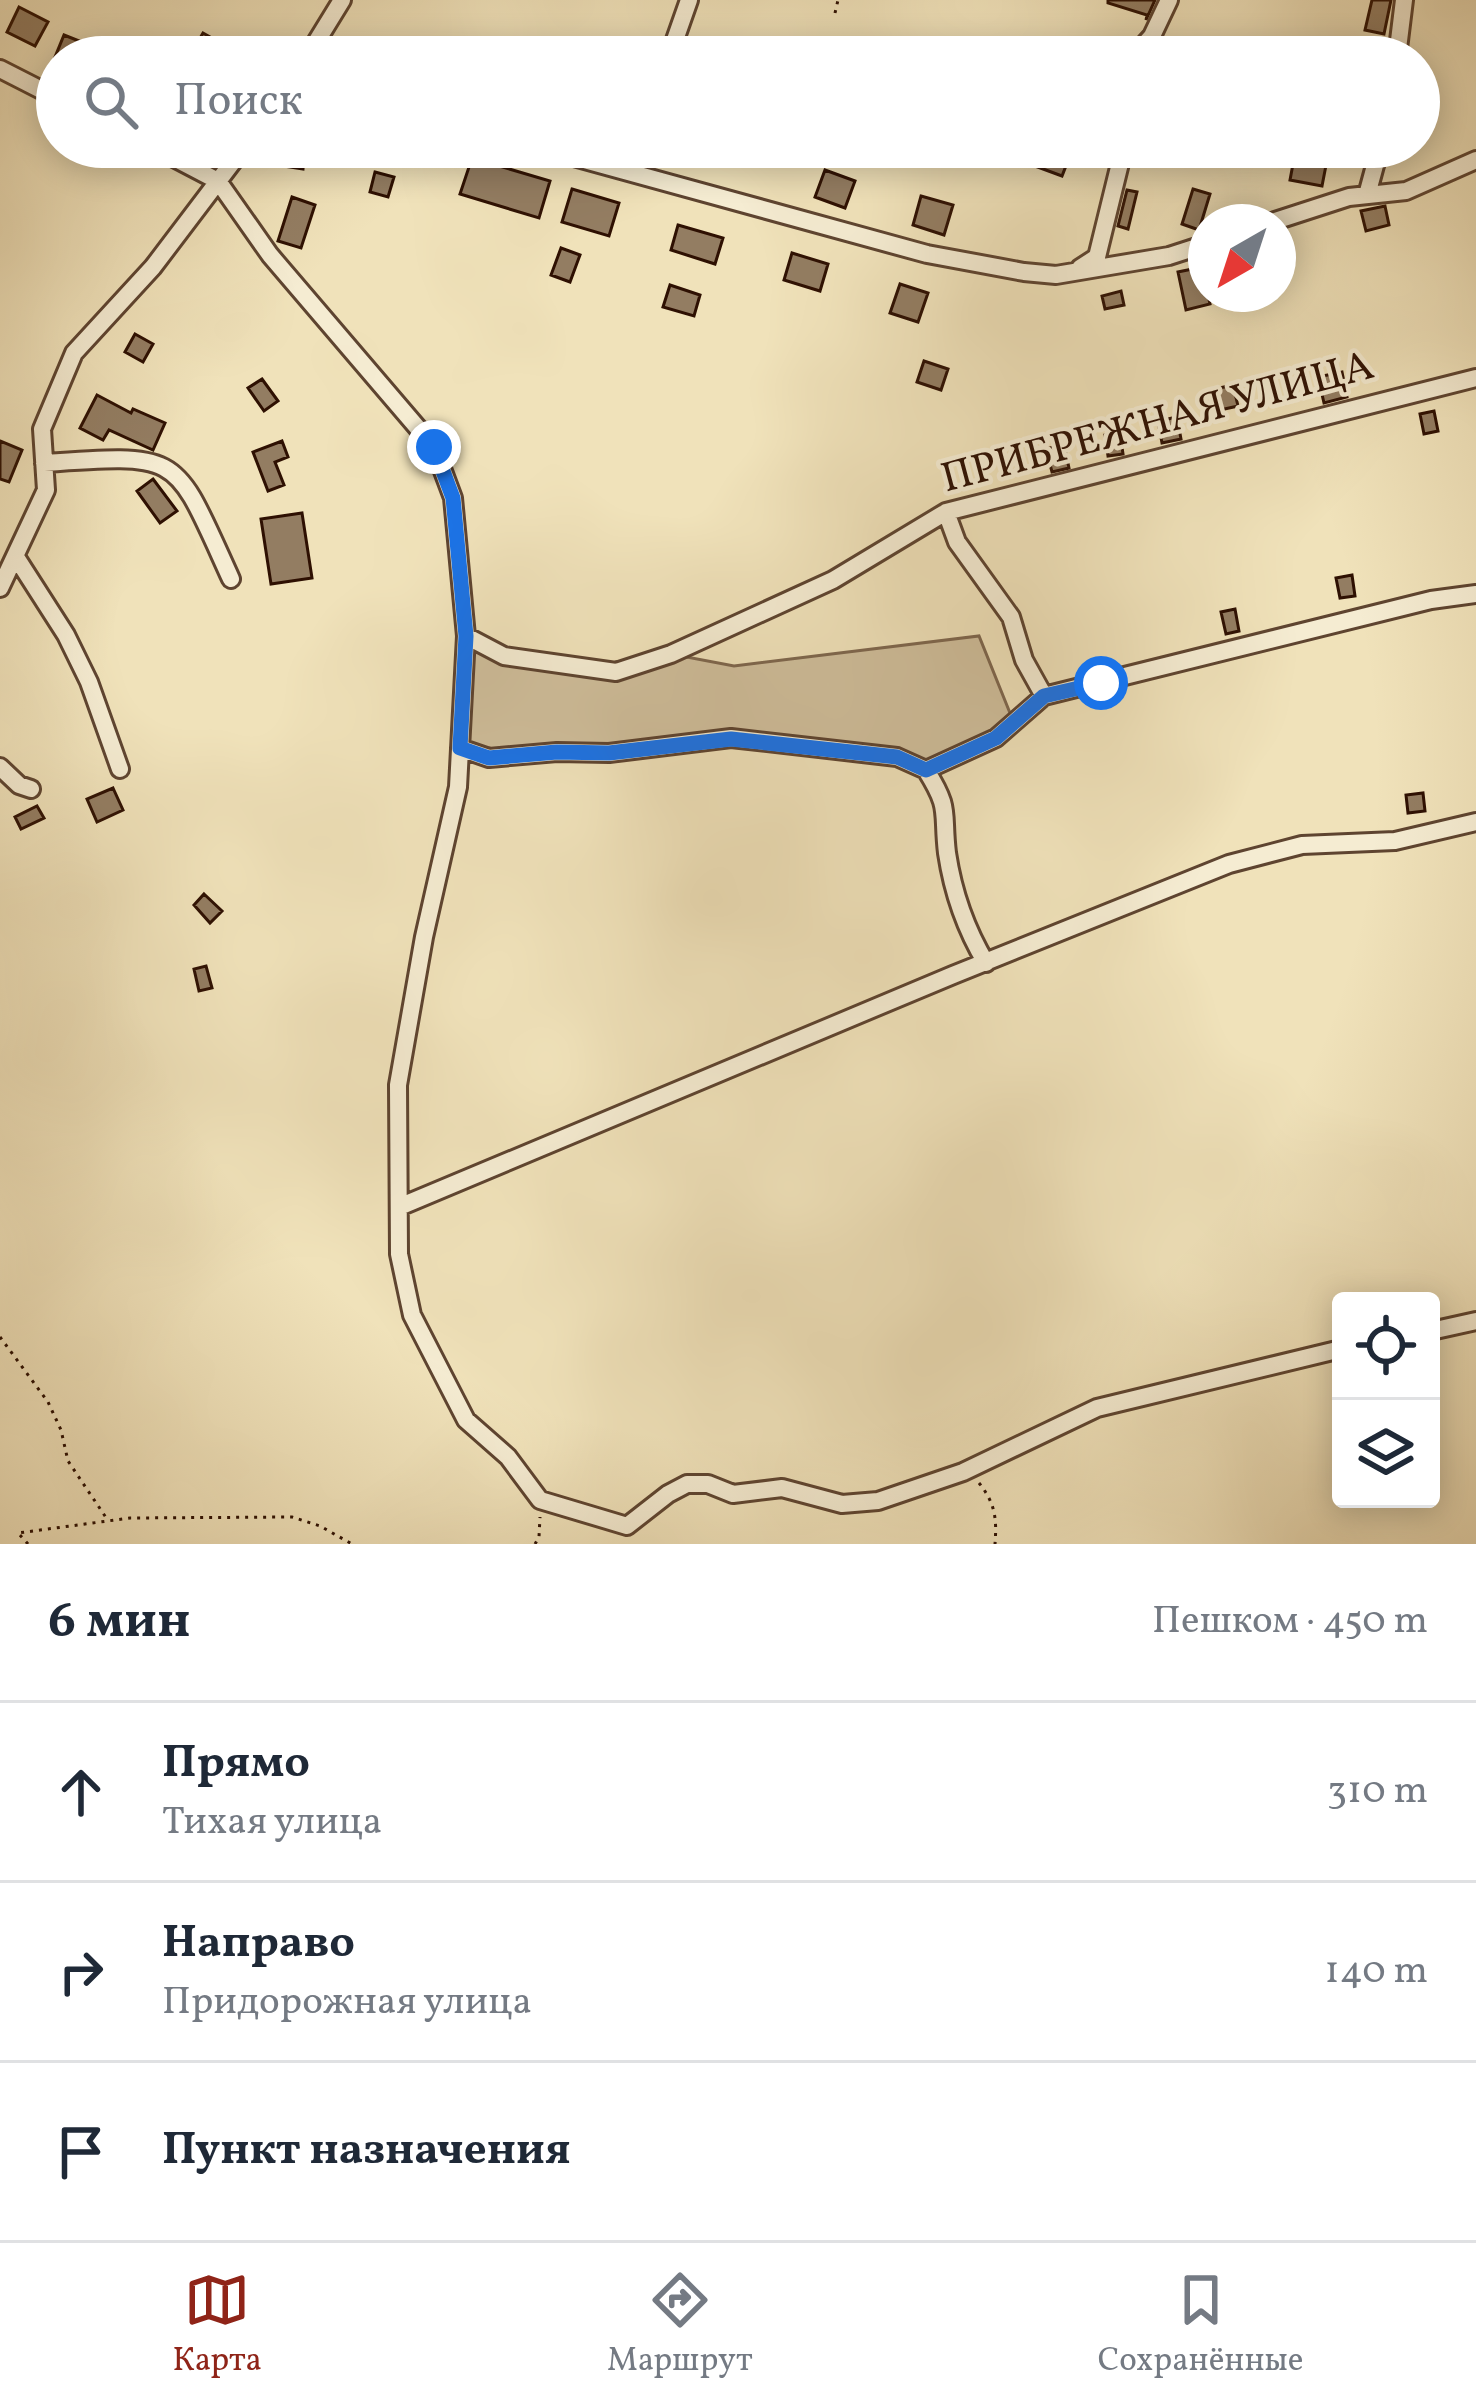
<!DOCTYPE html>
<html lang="ru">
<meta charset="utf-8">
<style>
:root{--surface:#fff;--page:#f6f6f7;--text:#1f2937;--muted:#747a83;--line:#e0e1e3;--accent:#8f2418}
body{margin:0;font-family:Vollkorn,serif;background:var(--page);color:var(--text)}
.controls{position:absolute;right:36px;bottom:36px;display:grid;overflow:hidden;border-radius:12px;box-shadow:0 6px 30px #0003}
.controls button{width:108px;height:108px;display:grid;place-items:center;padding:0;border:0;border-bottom:3px solid var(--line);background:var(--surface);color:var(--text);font:60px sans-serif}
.compass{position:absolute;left:1188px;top:204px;width:108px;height:108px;border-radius:50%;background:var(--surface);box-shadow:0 6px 30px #0003;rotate:219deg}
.stop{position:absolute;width:36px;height:36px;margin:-27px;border:9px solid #1a73e8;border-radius:50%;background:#fff}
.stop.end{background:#1a73e8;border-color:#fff;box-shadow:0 3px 12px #0008}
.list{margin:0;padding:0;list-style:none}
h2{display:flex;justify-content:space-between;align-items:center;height:156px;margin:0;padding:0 48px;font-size:51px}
h2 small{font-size:39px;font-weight:400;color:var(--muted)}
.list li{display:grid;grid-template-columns:78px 1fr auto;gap:36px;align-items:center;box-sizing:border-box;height:180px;padding:0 48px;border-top:3px solid var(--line)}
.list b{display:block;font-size:45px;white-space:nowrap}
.list p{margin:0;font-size:39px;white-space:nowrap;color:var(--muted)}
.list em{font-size:39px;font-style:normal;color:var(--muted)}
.icon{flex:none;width:66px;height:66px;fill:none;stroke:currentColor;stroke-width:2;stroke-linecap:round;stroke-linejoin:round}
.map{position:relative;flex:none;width:1476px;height:1544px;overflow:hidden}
.search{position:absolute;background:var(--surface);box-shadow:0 6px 30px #0003;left:36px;right:36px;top:36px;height:132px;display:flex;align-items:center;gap:30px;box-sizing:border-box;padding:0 42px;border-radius:66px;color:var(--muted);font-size:45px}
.sheet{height:696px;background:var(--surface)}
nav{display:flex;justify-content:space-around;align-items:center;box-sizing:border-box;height:168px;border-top:3px solid var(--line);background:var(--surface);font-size:33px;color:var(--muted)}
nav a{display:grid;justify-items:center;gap:6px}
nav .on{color:var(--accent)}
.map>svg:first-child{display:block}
.green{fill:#cfbe9b;stroke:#7e674e;stroke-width:3}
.building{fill:#937d62;stroke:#2e1002;stroke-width:3}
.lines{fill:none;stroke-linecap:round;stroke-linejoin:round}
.minor-casing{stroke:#5e4430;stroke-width:22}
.path{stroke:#2e1002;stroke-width:3;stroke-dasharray:3 6;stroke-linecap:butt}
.minor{stroke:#f5ecd2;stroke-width:16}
.route{stroke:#1a73e8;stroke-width:15}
.labels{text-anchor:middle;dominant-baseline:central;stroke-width:9;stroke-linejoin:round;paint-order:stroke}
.street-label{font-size:42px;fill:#2e1002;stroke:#f5ecd2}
</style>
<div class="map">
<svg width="1476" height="1544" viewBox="0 0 1476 1544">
<rect width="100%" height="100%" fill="#f0e2ba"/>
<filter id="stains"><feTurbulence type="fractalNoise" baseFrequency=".00167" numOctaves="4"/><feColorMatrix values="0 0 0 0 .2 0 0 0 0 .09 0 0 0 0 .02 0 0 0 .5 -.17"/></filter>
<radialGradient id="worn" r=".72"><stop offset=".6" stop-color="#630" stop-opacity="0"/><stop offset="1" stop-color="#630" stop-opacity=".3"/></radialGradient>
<path class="green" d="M466 636 504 656 616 672 671 654 734 666 979 636 1014 723 926 770 731 738 489 758 460 748Z"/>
<path class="building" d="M1108 0H1155L1146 20 1147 15 1108 3Z
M1372 0H1391L1384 34 1365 30Z
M19 7 48 22 35 46 7 32Z
M203 33 228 47 222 57 196 45Z
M64 35 92 46 87 57H55Z
M1042 147 1071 153 1062 176 1035 166Z
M1296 148 1328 155 1322 186 1290 180Z
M279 153 304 157 303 169 277 165Z
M472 158 550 181 539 218 460 194Z
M825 170 855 181 845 208 815 197Z
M375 172 394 177 388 197 370 192Z
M572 189 619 203 609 236 562 222Z
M1193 189 1210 194 1199 230 1182 224Z
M1127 190 1137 192 1128 229 1118 226Z
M921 196 953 205 944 235 913 225Z
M292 197 315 205 301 248 278 241Z
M1385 206 1389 225 1366 231 1361 211Z
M678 225 723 238 715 264 671 250Z
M561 248 580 255 570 282 551 275Z
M792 253 828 264 820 291 784 280Z
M1202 267 1210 304 1186 310 1178 272Z
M900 284 928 293 918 322 890 313Z
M670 285 700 295 694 316 663 307Z
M1121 291 1124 305 1105 309 1102 296Z
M135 334 153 344 143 362 125 352Z
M924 361 948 369 941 390 917 382Z
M1342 372 1347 397 1324 403 1318 377Z
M262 379 278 401 264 411 248 388Z
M1233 385 1238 406 1220 410 1215 389Z
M97 395 131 413 133 409 165 423 153 450 109 430 103 440 80 428Z
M1434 411 1438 431 1424 434 1420 414Z
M1177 417 1181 439 1162 443 1158 421Z
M1120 433 1123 454 1108 456 1105 435Z
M0 441 22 450 9 482 0 479Z
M282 441 288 457 275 462 284 485 268 491 253 452Z
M1064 444 1069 468 1052 472 1046 449Z
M153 479 177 511 160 523 137 491Z
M302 513 312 578 271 584 261 519Z
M1352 575 1355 596 1340 598 1336 578Z
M1235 609 1239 631 1226 634 1221 612Z
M113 788 123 810 97 822 87 799Z
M1423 793 1425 811 1408 813 1406 795Z
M37 806 44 818 21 829 15 817Z
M204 894 222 911 210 923 194 905Z
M206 966 212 988 199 991 194 969Z"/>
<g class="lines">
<g class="minor-casing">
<path id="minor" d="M307 57 342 0
M669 57 689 0
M1133 57 1152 36 1169 0
M1397 57 1404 0
M0 69 57 98
M153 147 218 181 270 255 434 447 453 498 466 636 458 787 424 937 398 1085 399 1254 412 1315 466 1420 508 1457 540 1500 627 1526 668 1494 687 1484H708L733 1494 782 1488 842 1504 878 1501 963 1472 1097 1408 1341 1349
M537 147 927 254 1024 272 1056 275 1169 256 1206 244
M629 171 637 147
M1367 195 1380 147
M1272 222 1349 197 1406 191 1476 160
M1080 268 1097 257 1124 147
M44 463C184 453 174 454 231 579
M946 512 957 542 1011 617 1024 660 1044 696
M16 557 66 635 89 682 120 769
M0 588 46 490 42 429 74 353 153 267 244 147
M466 636 504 656 616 672 671 654 833 580 946 512 1476 378
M460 748 489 758 557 752 609 753 731 738 897 757 926 770 996 738 1044 696 1431 600 1476 594
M0 767 19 785 31 789
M926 770C951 810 942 810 947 853 953 893 965 928 986 963
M399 1207 953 975 1229 864 1302 845 1395 841 1476 822
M1431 1331 1476 1321"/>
</g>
<path class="path" d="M835 13 838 0
M0 1337 48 1402 61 1430 68 1461 107 1519
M979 1483C995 1503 997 1518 995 1544
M28 1544 18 1533 130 1518 292 1517 320 1526 352 1544
M535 1544 539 1537 540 1517"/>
<use href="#minor" class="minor"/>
</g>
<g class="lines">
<path class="route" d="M434 447 453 498 466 636 460 748 489 758 557 752 609 753 731 739 897 757 926 770 996 738 1044 696 1101 683"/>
</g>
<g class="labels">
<g class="street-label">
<text transform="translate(1158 424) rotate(-15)">ПРИБРЕЖНАЯ УЛИЦА</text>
</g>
</g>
<rect width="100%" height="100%" filter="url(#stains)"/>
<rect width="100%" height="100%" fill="url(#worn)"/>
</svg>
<div class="controls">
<button><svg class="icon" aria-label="locate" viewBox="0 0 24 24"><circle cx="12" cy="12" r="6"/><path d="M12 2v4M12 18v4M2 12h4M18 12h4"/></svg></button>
<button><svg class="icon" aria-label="layers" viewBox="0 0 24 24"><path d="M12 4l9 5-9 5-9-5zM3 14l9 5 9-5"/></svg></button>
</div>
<svg class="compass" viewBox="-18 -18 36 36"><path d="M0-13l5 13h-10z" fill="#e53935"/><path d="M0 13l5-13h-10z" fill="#747a83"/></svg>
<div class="stop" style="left:1101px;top:683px"></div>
<div class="stop end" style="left:434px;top:447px"></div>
<div class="search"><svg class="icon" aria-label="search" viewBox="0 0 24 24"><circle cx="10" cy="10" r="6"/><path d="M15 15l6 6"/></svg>Поиск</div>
</div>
<section class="sheet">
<h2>6 мин<small>Пешком · 450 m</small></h2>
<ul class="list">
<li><svg class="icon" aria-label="ahead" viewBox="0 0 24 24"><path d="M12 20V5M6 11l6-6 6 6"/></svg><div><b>Прямо</b><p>Тихая улица</p></div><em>310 m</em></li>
<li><svg class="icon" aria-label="right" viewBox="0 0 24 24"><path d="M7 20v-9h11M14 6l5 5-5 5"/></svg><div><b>Направо</b><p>Придорожная улица</p></div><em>140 m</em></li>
<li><svg class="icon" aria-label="arrive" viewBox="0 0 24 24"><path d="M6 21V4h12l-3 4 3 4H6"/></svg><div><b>Пункт назначения</b></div></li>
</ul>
</section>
<nav>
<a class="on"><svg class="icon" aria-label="map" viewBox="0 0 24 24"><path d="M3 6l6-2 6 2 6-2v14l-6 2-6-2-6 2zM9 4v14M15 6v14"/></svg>Карта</a>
<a><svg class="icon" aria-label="directions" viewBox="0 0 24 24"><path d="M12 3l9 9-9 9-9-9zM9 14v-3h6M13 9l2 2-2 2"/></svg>Маршрут</a>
<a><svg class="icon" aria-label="saved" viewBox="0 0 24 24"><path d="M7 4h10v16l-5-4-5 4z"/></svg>Сохранённые</a>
</nav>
